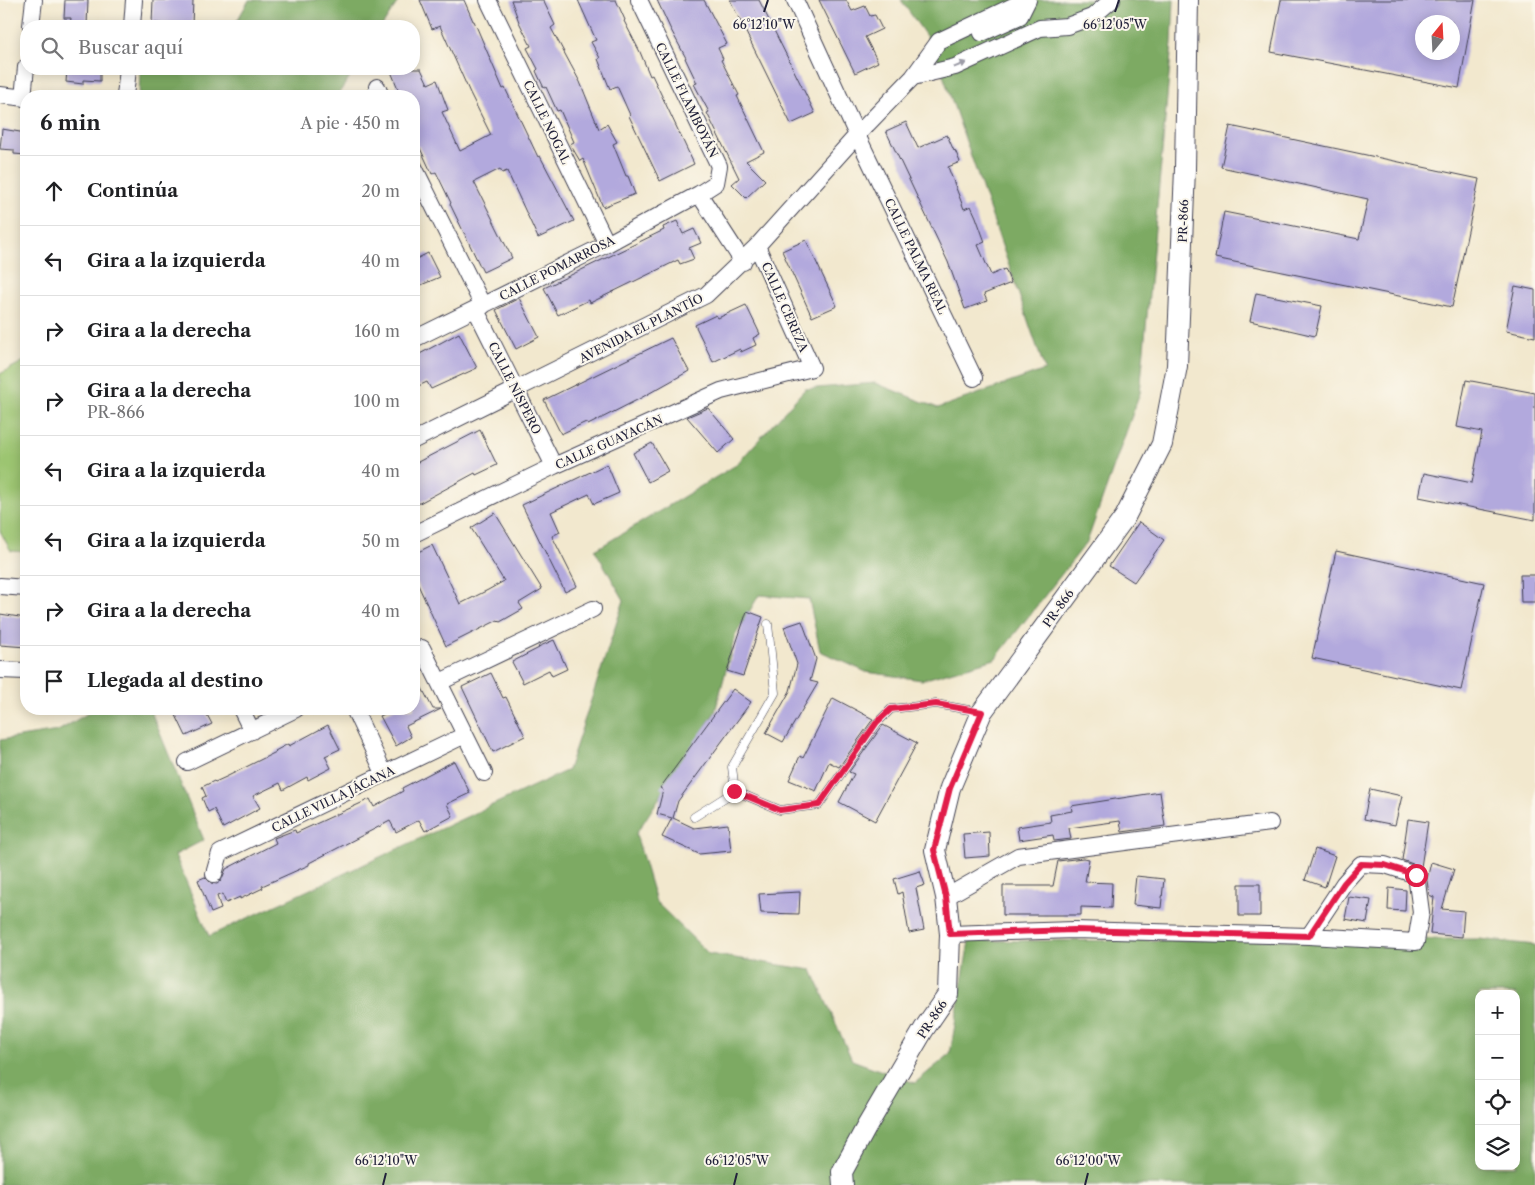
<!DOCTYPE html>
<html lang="es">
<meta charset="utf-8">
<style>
:root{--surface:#fff;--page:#f6f6f6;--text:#202124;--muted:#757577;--line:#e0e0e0}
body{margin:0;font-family:"Libre Caslon Text",serif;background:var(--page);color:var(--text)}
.controls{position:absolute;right:15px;bottom:15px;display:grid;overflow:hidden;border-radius:10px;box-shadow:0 2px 12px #0003}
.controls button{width:45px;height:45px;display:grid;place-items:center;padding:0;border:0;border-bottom:1px solid var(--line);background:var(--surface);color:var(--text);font:25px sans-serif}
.compass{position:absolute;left:1415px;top:15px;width:45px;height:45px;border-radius:50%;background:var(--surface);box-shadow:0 2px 12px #0003;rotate:18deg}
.stop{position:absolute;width:15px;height:15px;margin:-11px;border:4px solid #e11d48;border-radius:50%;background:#fff}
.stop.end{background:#e11d48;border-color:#fff;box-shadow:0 1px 5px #0008}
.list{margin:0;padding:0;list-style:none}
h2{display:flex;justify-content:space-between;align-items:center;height:65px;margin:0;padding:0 20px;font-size:21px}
h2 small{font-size:16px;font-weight:400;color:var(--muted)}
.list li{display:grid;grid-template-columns:32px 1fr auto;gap:15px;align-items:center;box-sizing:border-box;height:70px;padding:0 20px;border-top:1px solid var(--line)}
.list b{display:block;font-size:19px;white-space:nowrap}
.list p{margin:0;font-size:16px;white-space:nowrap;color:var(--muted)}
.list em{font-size:16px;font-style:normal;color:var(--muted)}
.icon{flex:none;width:28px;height:28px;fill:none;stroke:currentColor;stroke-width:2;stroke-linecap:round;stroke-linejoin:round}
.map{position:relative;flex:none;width:1535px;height:1185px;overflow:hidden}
.search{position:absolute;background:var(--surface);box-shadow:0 2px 12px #0003;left:20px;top:20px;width:400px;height:55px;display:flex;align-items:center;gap:12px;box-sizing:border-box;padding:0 18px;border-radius:20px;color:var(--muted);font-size:19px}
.panel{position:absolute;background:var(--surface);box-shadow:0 2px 12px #0003;left:20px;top:90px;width:400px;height:625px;border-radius:20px}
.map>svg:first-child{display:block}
.green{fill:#9cc571;stroke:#5f7456}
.forest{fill:#7daa63;stroke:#50664f;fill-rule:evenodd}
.building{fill:#b2a9dd;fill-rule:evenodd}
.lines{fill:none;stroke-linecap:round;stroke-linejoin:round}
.service-casing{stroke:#414051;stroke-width:9}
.minor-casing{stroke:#414051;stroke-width:18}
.tertiary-casing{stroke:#414051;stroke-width:22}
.service{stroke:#fff;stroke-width:8}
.minor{stroke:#fff;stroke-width:16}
.tertiary{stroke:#fff;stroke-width:20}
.oneway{fill:#9c9ca7}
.route{stroke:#e11d48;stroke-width:6}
.ticks{fill:none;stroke:#22223b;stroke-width:2}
.labels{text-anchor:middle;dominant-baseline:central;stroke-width:4;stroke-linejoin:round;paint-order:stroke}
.street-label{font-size:12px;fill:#22223b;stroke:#fbf7ec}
.ticks-label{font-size:12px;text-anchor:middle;fill:#22223b;stroke:#fbf7ec;stroke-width:4;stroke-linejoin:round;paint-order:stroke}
</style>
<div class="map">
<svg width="1535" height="1185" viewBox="0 0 1535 1185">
<rect width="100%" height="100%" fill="#fbf7ec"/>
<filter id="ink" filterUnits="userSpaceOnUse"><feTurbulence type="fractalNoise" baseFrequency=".02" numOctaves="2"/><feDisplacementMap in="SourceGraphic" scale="10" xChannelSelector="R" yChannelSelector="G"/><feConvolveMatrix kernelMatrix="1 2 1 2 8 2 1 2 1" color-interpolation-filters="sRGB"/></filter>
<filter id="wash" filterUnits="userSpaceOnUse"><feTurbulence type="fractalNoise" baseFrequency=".0096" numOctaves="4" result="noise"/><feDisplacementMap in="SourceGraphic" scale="20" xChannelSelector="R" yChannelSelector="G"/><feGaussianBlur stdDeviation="1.12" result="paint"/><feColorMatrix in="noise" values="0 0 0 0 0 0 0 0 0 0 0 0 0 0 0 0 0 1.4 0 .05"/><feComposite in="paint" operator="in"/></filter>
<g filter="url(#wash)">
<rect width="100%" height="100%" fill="#f2e8ce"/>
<path class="green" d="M26 360V552L11 551 0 531V374Z"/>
<path class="forest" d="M249 0H399L382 26H234Z
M901 0H1174L1172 43 1140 393 1087 542 995 659 922 680 866 672 820 651 809 599 759 595 735 636 715 712 636 834 656 902 709 954 812 970 852 1060 915 1083 950 1054 969 941 1479 939 1535 945V1185H0V740L58 731 95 709H150L204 840 175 855 209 936 568 770 624 600 595 550 736 465 805 389 875 383 938 408 1045 370 933 46ZM1479 994H1516V1166H1479Z
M140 69H355L337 96H139Z"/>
<g id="blocks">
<path class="building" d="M65 0H88L87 26H70L71 18H64Z
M153 0H193L192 25 152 23Z
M420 0H464L473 21H474L503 89 505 88 538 157 540 156 574 221 538 238 507 171 502 173 500 169 474 182 512 258 483 272 450 204 451 203 436 172 432 174 419 146 417 147 414 141V96H401L390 69H421L428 84 437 80 448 110 442 112 460 151 491 135 470 93 440 26 432 29Z
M511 0H543L555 25 551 28 580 82 599 129 607 124 617 142 613 144 626 176H628L635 194 603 207 583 159 580 161 570 144 574 142 560 110 557 111 546 87 544 88 536 71 538 69 527 48 531 46 519 22Z
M578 0H616L625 20 624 21 640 52 650 76 652 75 694 164 660 181 629 116 630 115 617 86 610 89 598 59 600 58 591 42 596 40Z
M657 0H704L727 44 718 48 723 59 721 60 739 95 737 96 764 152 746 161 765 180 746 198 732 184 739 178 707 113 709 112 694 84 697 83 685 58H686L670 28Z
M730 0H759L815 113 791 124Z
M819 0H846L852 11 865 6 870 16 875 15 882 29 865 37 878 62 855 73Z
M1281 0H1475L1459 88 1271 52ZM1422 22H1452V52H1422Z
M67 69H100V81L83 80V84L66 82Z
M906 122 918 148 947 135 954 151 955 150 960 162 948 167 964 209 971 206 976 217 985 242 978 245 991 275 1005 269 1011 283 984 294 987 301 965 309 948 262 886 131Z
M1230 126 1479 179 1452 307 1215 258 1224 212 1359 239 1368 199 1221 167Z
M2 129 26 133V155L14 154V150L0 149Z
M677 221 683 234 694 229 701 243 689 248 694 259 680 264 678 260 590 303 589 300 558 315 544 288 664 230 663 227Z
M806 240 837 306 812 317 782 251Z
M428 253 440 277 414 288V260Z
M1515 286 1535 290V337L1506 331Z
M1256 293 1322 306 1315 336 1250 321Z
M519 298 539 337 516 349 496 310Z
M746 305 760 334 753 338 756 345 741 352 740 349 713 362 695 325 716 315 718 318Z
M459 333 477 368 431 389 427 382 414 388V357Z
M671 338 689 371 639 399 588 425 586 422 561 434 544 400Z
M1466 380 1535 393V520L1419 497 1424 473 1472 483 1482 432 1457 427Z
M708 408 734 439 718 453 687 417Z
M480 430 497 465 476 475 475 473 414 506V464Z
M652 443 668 471 648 482 633 453Z
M607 464 619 493 594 504 589 494 551 512 560 532 552 536 577 586 565 592 522 505Z
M495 513 542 589 519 603 523 609 500 622 498 620 446 646 414 576V554L432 545 460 604 488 590 504 581 471 528Z
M1139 522 1164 540 1134 582 1109 566Z
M1336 551 1484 583 1461 690 1312 658Z
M1520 575H1535V602H1521Z
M747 611 763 617 743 676 727 671Z
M0 614 26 618V647L0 645Z
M802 621 816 659 810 681 818 683 783 742 766 733 790 691 797 664 784 627Z
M554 640 567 669 552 676 549 670 523 683 512 662 539 648 538 647Z
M414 673 433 709H441L406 726 411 737 396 746 380 716 395 709H414Z
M491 673 503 698 506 697 525 736 493 752 462 687Z
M733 689 751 702 678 801 673 818 694 828 728 824 731 851 699 854 662 837 672 818 657 814 663 790 660 788Z
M833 698 873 719 839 767 829 762 816 791 789 780 800 756 803 758Z
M173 709H204L212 724 186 736Z
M328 725 340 749 325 756 331 768 308 780 307 777 283 790 280 783 253 796 260 808 223 828 214 809 208 812 202 798 206 796 202 787 214 781 215 782 226 777 276 752 275 751 288 744 289 746Z
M883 725 917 743 875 821 839 802 854 774 849 772Z
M454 761 470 793 447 804 453 816 425 831 419 820 396 832 390 821 309 863V865L262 886 263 888 240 899V897L226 903 222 894 217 896 221 909 211 913 198 880 205 877 211 883 217 884 221 881 226 869 276 843 274 838 295 830 296 833 370 799 374 807 403 791 402 788Z
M1370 789 1402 796 1395 825 1364 819Z
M1160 792 1165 826 1122 832 1120 821 1069 828 1071 839 1054 841 1053 835 1019 840 1017 827 1051 822 1050 815 1072 811 1071 806Z
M1408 819 1428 822 1421 867 1402 860Z
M989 832 990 856 965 858 963 834Z
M1315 849 1335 856 1325 887 1305 880Z
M1083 858 1089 859 1085 882 1112 883 1111 908 1081 907V915H1003V886H1053L1058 861Z
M1431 862 1454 869 1442 909 1464 911 1462 937 1430 934 1434 897 1429 895 1427 880Z
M920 871 925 885 916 888 924 930 909 933 902 892 898 894 894 879Z
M1136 876 1164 879 1161 908 1133 905Z
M1239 884H1260V916H1239Z
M1389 888 1406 890 1405 911 1388 910Z
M800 892 799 914 761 913 759 894Z
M1349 897 1371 900 1367 923 1345 919Z"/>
</g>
</g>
<g filter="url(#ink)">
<use href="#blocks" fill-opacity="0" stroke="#414051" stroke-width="1"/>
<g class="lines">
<g class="service-casing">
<path id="service" d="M735 791 732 767 775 693 768 624
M694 817 735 791 780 810 819 805 877 723 891 709 936 704 980 712"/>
</g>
<g class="minor-casing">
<path id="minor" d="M488 0 607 244
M795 0 857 135 974 378
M31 26 34 0
M132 26 134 0
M982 33 1020 16 1028 0
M913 77 955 67 1040 28 1067 26 1092 17 1112 0
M377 87 381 96
M0 95 26 98
M125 96 128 69
M23 98 26 67
M414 167 483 306
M699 194 743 262
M476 310 554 466
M414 339 607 244 699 194 716 183 719 166 639 0
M414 440 706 295 757 246 857 135 913 77 939 41 1026 0
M414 534 554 466 721 391 812 368 757 246
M0 586 26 588
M422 648 484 773
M0 670 26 671
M440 682 593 609
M241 709 252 731
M354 709 384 773
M187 762 296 709
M214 874 220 853 465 735
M946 897 1018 856 1270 823
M950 934 1074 930 1309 936 1344 883 1361 864 1385 865 1416 875 1421 912 1416 942 1309 936"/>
</g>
<g class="tertiary-casing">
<path id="tertiary" d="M843 1185 842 1172 867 1126 924 1029 948 994 950 934 946 897 935 850 950 788 982 712 1125 517 1162 444 1177 366 1185 169 1188 0"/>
</g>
<use href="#service" class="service"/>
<use href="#minor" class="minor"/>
<use href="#tertiary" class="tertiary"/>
</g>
<defs><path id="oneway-solid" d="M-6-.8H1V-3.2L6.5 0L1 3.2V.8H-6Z" transform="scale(1.25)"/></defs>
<use class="oneway" href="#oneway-solid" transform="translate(960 65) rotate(-23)"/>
</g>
<g class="lines" filter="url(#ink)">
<path class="route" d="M734 791 780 810 819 805 877 722 891 709 936 704 982 712 950 788 934 850 946 897 950 934 1074 930 1309 936 1344 883 1361 864 1385 865 1416 875"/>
</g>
<path class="ticks" d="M764 12 768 0M1115 12 1119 0M383 1185 386 1173M734 1185 737 1173M1085 1185 1088 1173"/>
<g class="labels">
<g class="street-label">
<text transform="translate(687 100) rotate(64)">CALLE FLAMBOYÁN</text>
<text transform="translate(547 122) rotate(64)">CALLE NOGAL</text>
<text transform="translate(1183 221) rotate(-88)">PR-866</text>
<text transform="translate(916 256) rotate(64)">CALLE PALMA REAL</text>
<text transform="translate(557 268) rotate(-27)">CALLE POMARROSA</text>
<text transform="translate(785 307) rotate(66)">CALLE CEREZA</text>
<text transform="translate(641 328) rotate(-27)">AVENIDA EL PLANTÍO</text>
<text transform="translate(515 388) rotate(63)">CALLE NÍSPERO</text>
<text transform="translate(609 442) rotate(-24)">CALLE GUAYACÁN</text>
<text transform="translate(1058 608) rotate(-54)">PR-866</text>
<text transform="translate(333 799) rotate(-26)">CALLE VILLA JÁCANA</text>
<text transform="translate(932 1019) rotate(-57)">PR-866</text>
</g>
</g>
<g class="ticks-label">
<text x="764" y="29">66°12'10"W</text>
<text x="1115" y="29">66°12'05"W</text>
<text x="386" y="1165">66°12'10"W</text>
<text x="737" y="1165">66°12'05"W</text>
<text x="1088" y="1165">66°12'00"W</text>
</g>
</svg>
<div class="controls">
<button>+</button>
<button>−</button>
<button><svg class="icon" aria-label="locate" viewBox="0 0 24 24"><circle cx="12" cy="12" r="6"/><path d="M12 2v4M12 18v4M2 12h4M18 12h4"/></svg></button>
<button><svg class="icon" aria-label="layers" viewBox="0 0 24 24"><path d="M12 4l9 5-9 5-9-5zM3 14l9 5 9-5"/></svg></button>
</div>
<svg class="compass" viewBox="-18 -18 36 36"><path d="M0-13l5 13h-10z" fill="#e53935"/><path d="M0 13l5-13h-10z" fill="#757577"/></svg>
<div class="stop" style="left:1416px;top:875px"></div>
<div class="stop end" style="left:734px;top:791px"></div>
<div class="search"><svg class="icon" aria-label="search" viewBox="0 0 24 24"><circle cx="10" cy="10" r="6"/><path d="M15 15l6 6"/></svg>Buscar aquí</div>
<section class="panel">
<h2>6 min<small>A pie · 450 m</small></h2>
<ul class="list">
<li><svg class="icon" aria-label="ahead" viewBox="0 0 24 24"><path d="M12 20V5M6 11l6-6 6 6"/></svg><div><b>Continúa</b></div><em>20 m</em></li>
<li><svg class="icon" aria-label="left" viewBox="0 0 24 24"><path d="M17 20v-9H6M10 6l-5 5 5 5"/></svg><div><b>Gira a la izquierda</b></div><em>40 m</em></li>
<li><svg class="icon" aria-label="right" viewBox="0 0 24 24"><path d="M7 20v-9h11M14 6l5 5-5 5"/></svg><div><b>Gira a la derecha</b></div><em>160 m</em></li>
<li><svg class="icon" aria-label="right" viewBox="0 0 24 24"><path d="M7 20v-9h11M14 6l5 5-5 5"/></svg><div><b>Gira a la derecha</b><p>PR-866</p></div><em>100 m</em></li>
<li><svg class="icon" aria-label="left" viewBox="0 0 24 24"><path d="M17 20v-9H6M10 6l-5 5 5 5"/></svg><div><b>Gira a la izquierda</b></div><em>40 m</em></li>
<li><svg class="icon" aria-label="left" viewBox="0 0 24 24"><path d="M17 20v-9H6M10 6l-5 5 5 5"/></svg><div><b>Gira a la izquierda</b></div><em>50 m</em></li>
<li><svg class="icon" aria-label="right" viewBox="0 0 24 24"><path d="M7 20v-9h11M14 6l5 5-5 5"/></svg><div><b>Gira a la derecha</b></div><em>40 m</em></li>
<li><svg class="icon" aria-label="arrive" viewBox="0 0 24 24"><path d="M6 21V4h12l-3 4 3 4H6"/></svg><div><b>Llegada al destino</b></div></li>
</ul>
</section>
</div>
